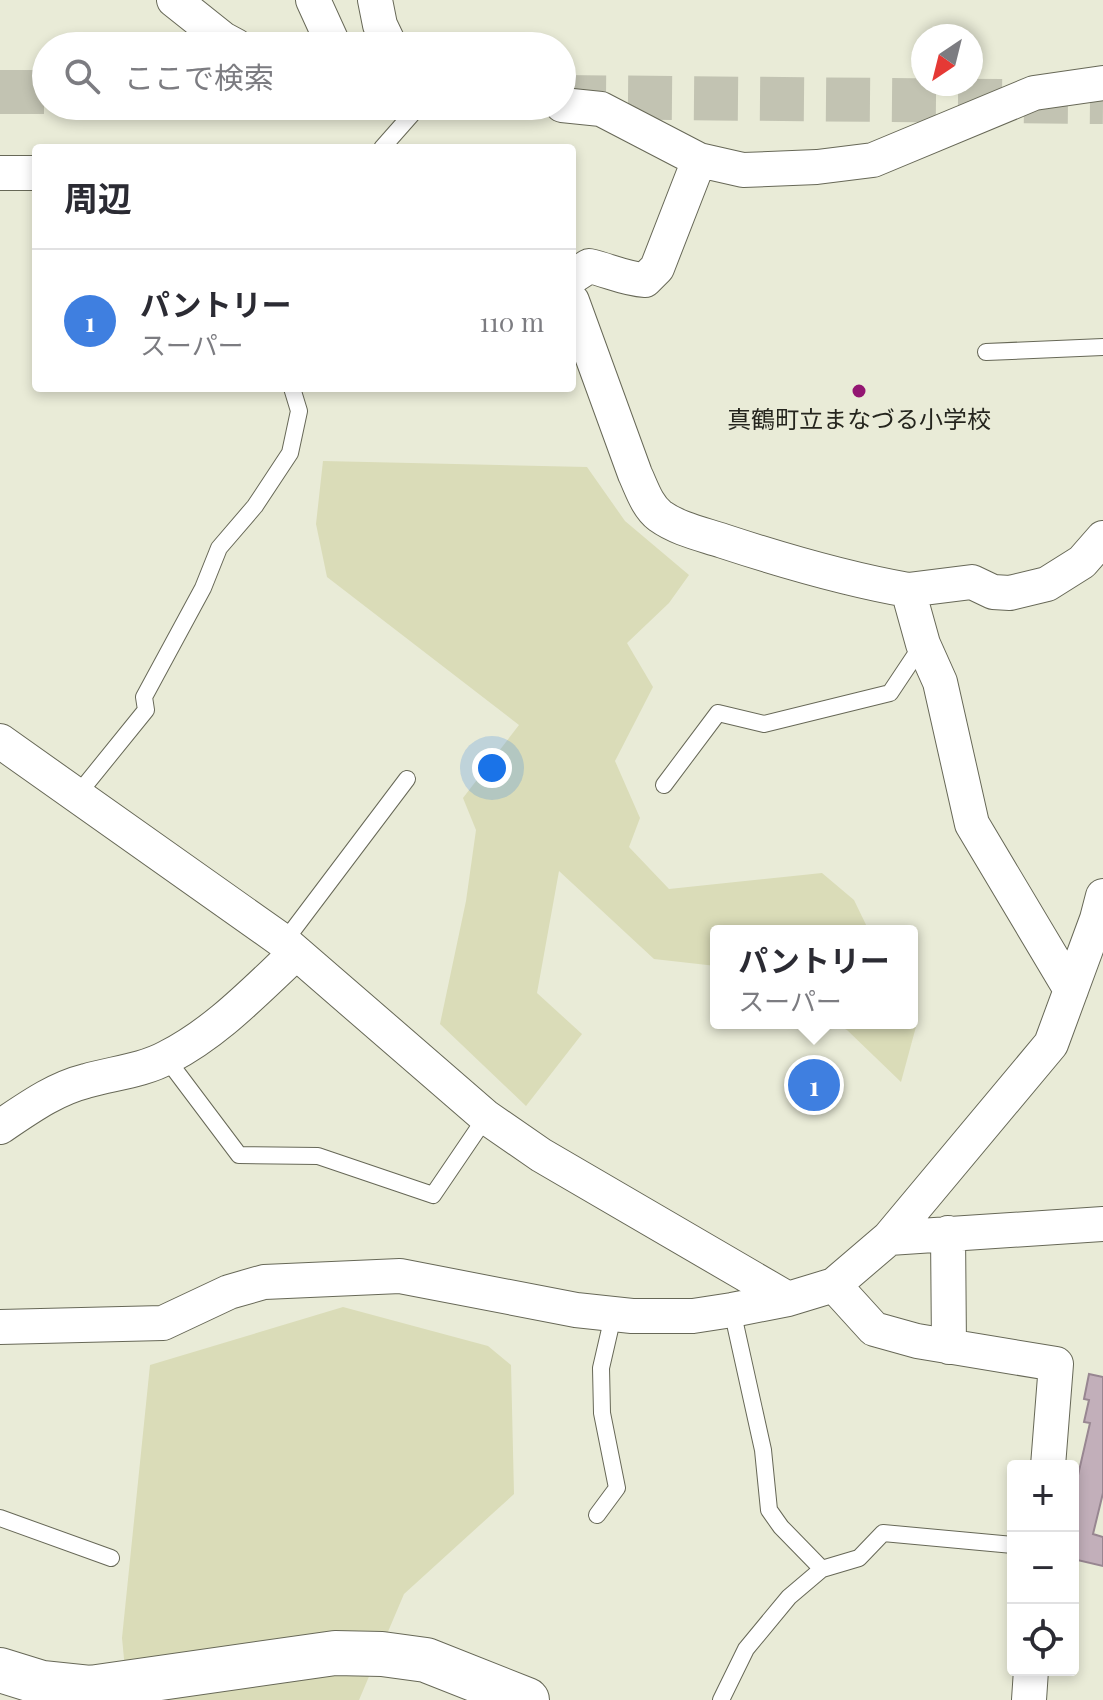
<!DOCTYPE html>
<html lang="ja">
<meta charset="utf-8">
<style>
:root{--surface:#fff;--page:#f2f2f3;--text:#2b2b33;--muted:#7c7c81;--line:#e1e1e2;--accent:#0b8043}
body{margin:0;font-family:"Playfair Display","Noto Sans JP",serif;background:var(--page);color:var(--text)}
.controls{position:absolute;right:24px;bottom:24px;display:grid;overflow:hidden;border-radius:8px;box-shadow:0 4px 12px #0003}
.controls button{width:72px;height:72px;display:grid;place-items:center;padding:0;border:0;border-bottom:2px solid var(--line);background:var(--surface);color:var(--text);font:40px sans-serif}
.compass{position:absolute;left:911px;top:24px;width:72px;height:72px;border-radius:50%;background:var(--surface);box-shadow:0 4px 12px #0003;rotate:215deg}
.you{position:absolute;left:492px;top:768px;width:28px;height:28px;margin:-20px;border:6px solid #fff;border-radius:50%;background:#1a73e8;box-shadow:0 0 0 12px #1a73e833}
.badge{display:grid;place-items:center;width:52px;height:52px;border-radius:50%;background:var(--accent);color:#fff;font-size:26px;font-weight:700}
.pin{position:absolute;translate:-50% -50%;border:4px solid #fff;box-shadow:0 2px 8px #0006}
.popup{position:absolute;left:710px;top:925px;width:208px;height:104px;box-sizing:border-box;display:grid;place-content:center;border-radius:8px;background:var(--surface);filter:drop-shadow(0 2px 6px #0005);font-size:26px;white-space:nowrap;color:var(--muted)}
.popup b{font-size:30px;color:var(--text)}
.popup::after{content:'';position:absolute;left:50%;top:100%;margin-left:-16px;border:16px solid transparent;border-top-color:var(--surface)}
.list{margin:0;padding:0;list-style:none}
h2{display:flex;justify-content:space-between;align-items:center;height:104px;margin:0;padding:0 32px;font-size:34px}
h2 small{font-size:26px;font-weight:400;color:var(--muted)}
.list li{display:grid;grid-template-columns:52px 1fr auto;gap:24px;align-items:center;box-sizing:border-box;height:144px;padding:0 32px;border-top:2px solid var(--line)}
.list b{display:block;font-size:30px;white-space:nowrap}
.list p{margin:0;font-size:26px;white-space:nowrap;color:var(--muted)}
.list em{font-size:26px;font-style:normal;color:var(--muted)}
.icon{flex:none;width:44px;height:44px;fill:none;stroke:currentColor;stroke-width:2;stroke-linecap:round;stroke-linejoin:round}
.map{position:relative;flex:none;width:1103px;height:1700px;overflow:hidden}
.search{position:absolute;background:var(--surface);box-shadow:0 4px 12px #0003;left:32px;top:32px;width:544px;height:88px;display:flex;align-items:center;gap:20px;box-sizing:border-box;padding:0 28px;border-radius:44px;color:var(--muted);font-size:30px}
.panel{position:absolute;background:var(--surface);box-shadow:0 4px 12px #0003;left:32px;top:144px;width:544px;height:248px;border-radius:8px}
.map>svg:first-child{display:block}
.green{fill:#dadcb8}
.building{fill:#c2afba;stroke:#988691;stroke-width:2}
.lines{fill:none;stroke-linecap:round;stroke-linejoin:round}
.highway-tunnel{stroke:#c2c3b2;stroke-width:44;stroke-dasharray:44 22;stroke-linecap:butt}
.lane-casing{stroke:#676857;stroke-width:18}
.street-casing{stroke:#676857;stroke-width:36}
.secondary-casing{stroke:#676857;stroke-width:46}
.lane{stroke:#fff;stroke-width:16}
.street{stroke:#fff;stroke-width:34}
.secondary{stroke:#fff;stroke-width:44}
.poi-dot{fill:#931672;stroke:#e9ebd7;stroke-width:3}
.labels{text-anchor:middle;dominant-baseline:central;stroke-width:6;stroke-linejoin:round;paint-order:stroke}
.poi-label{font-size:24px;fill:#25251e;stroke:#e9ebd7}
</style>
<div class="map">
<svg width="1103" height="1700" viewBox="0 0 1103 1700">
<rect width="100%" height="100%" fill="#e9ebd7"/>
<path class="green" d="M323 461 587 467 625 521 689 575 669 603 627 643 653 687 615 761 640 818 629 847 669 889 822 873 854 900 869 931H716V966L654 959 559 871 537 993 582 1034 526 1106 440 1024 466 901 476 830 463 798 519 725 327 577 316 524Z
M912 1014 917 1023 901 1082 847 1030 833 1023H912Z
M343 1307 488 1346 511 1365 514 1494 404 1594 359 1700H128L122 1638 150 1365Z"/>
<path class="building" d="M1089 1374 1103 1377V1493L1093 1534 1103 1537V1566L1073 1559V1497L1090 1423 1084 1422 1089 1400 1084 1399Z"/>
<g class="lines">
<path class="highway-tunnel" d="M0 92H46
M562 97 1103 102"/>
<g class="lane-casing">
<path id="lane" d="M382 148 412 114 414 106
M986 352 1103 347
M664 785 718 713 764 724 890 693 922 645
M78 794 146 710 144 697 203 588 219 548 255 506 290 453 299 411 292 388
M284 942 407 779
M166 1058 239 1155 318 1156 433 1195 486 1117
M732 1310 763 1450 769 1510 781 1527 822 1569
M597 1515 617 1488 602 1413 601 1368 613 1316
M0 1518 111 1558
M721 1700 746 1649 789 1597 822 1569 859 1558 883 1533 1013 1545"/>
</g>
<g class="street-casing">
<path id="street" d="M174 0 223 39 236 46
M313 0 334 46
M375 0 380 25 390 46
M562 105 601 109 699 160 743 170 817 167 873 160 1034 93 1103 83
M0 173H36
M572 277 589 266C608 270 625 279 645 280L657 268 699 160
M572 301 635 474C642 489 647 506 660 516 678 529 702 534 723 541 784 561 845 579 908 590
M0 741 284 942 486 1117 541 1155 788 1299
M1071 990 972 824 940 682 923 644 908 590 972 582 993 592 1010 593 1047 584 1082 562 1103 538
M0 1127C27 1109 54 1089 86 1081 114 1073 142 1071 168 1057 217 1032 256 990 296 953
M948 1233 949 1347
M889 1238 1103 1224
M834 1285 874 1329 917 1341 1056 1364 1048 1466
M0 1327 163 1323 229 1292 264 1282 400 1276 576 1310 632 1316H693L732 1310 788 1299 834 1285 889 1238 1051 1044 1097 919 1103 896
M1029 1700 1031 1670"/>
</g>
<g class="secondary-casing">
<path id="secondary" d="M0 1670 42 1683 90 1688 335 1653 382 1654 426 1660 527 1700"/>
</g>
<use href="#lane" class="lane"/>
<use href="#street" class="street"/>
<use href="#secondary" class="secondary"/>
</g>
<circle class="poi-dot" cx="859" cy="391" r="8"/>
<g class="labels">
<g class="poi-label">
<text x="859" y="418">真鶴町立まなづる小学校</text>
</g>
</g>
</svg>
<div class="controls">
<button>+</button>
<button>−</button>
<button><svg class="icon" aria-label="locate" viewBox="0 0 24 24"><circle cx="12" cy="12" r="6"/><path d="M12 2v4M12 18v4M2 12h4M18 12h4"/></svg></button>
</div>
<svg class="compass" viewBox="-18 -18 36 36"><path d="M0-13l5 13h-10z" fill="#e53935"/><path d="M0 13l5-13h-10z" fill="#7c7c81"/></svg>
<div class="you"></div>
<div class="pin badge" style="left:814px;top:1085px;background:#3f7fe0">1</div>
<div class="popup"><b>パントリー</b>スーパー</div>
<div class="search"><svg class="icon" aria-label="search" viewBox="0 0 24 24"><circle cx="10" cy="10" r="6"/><path d="M15 15l6 6"/></svg>ここで検索</div>
<section class="panel">
<h2>周辺<small></small></h2>
<ul class="list">
<li><span class="badge" style="background:#3f7fe0">1</span><div><b>パントリー</b><p>スーパー</p></div><em>110 m</em></li>
</ul>
</section>
</div>
